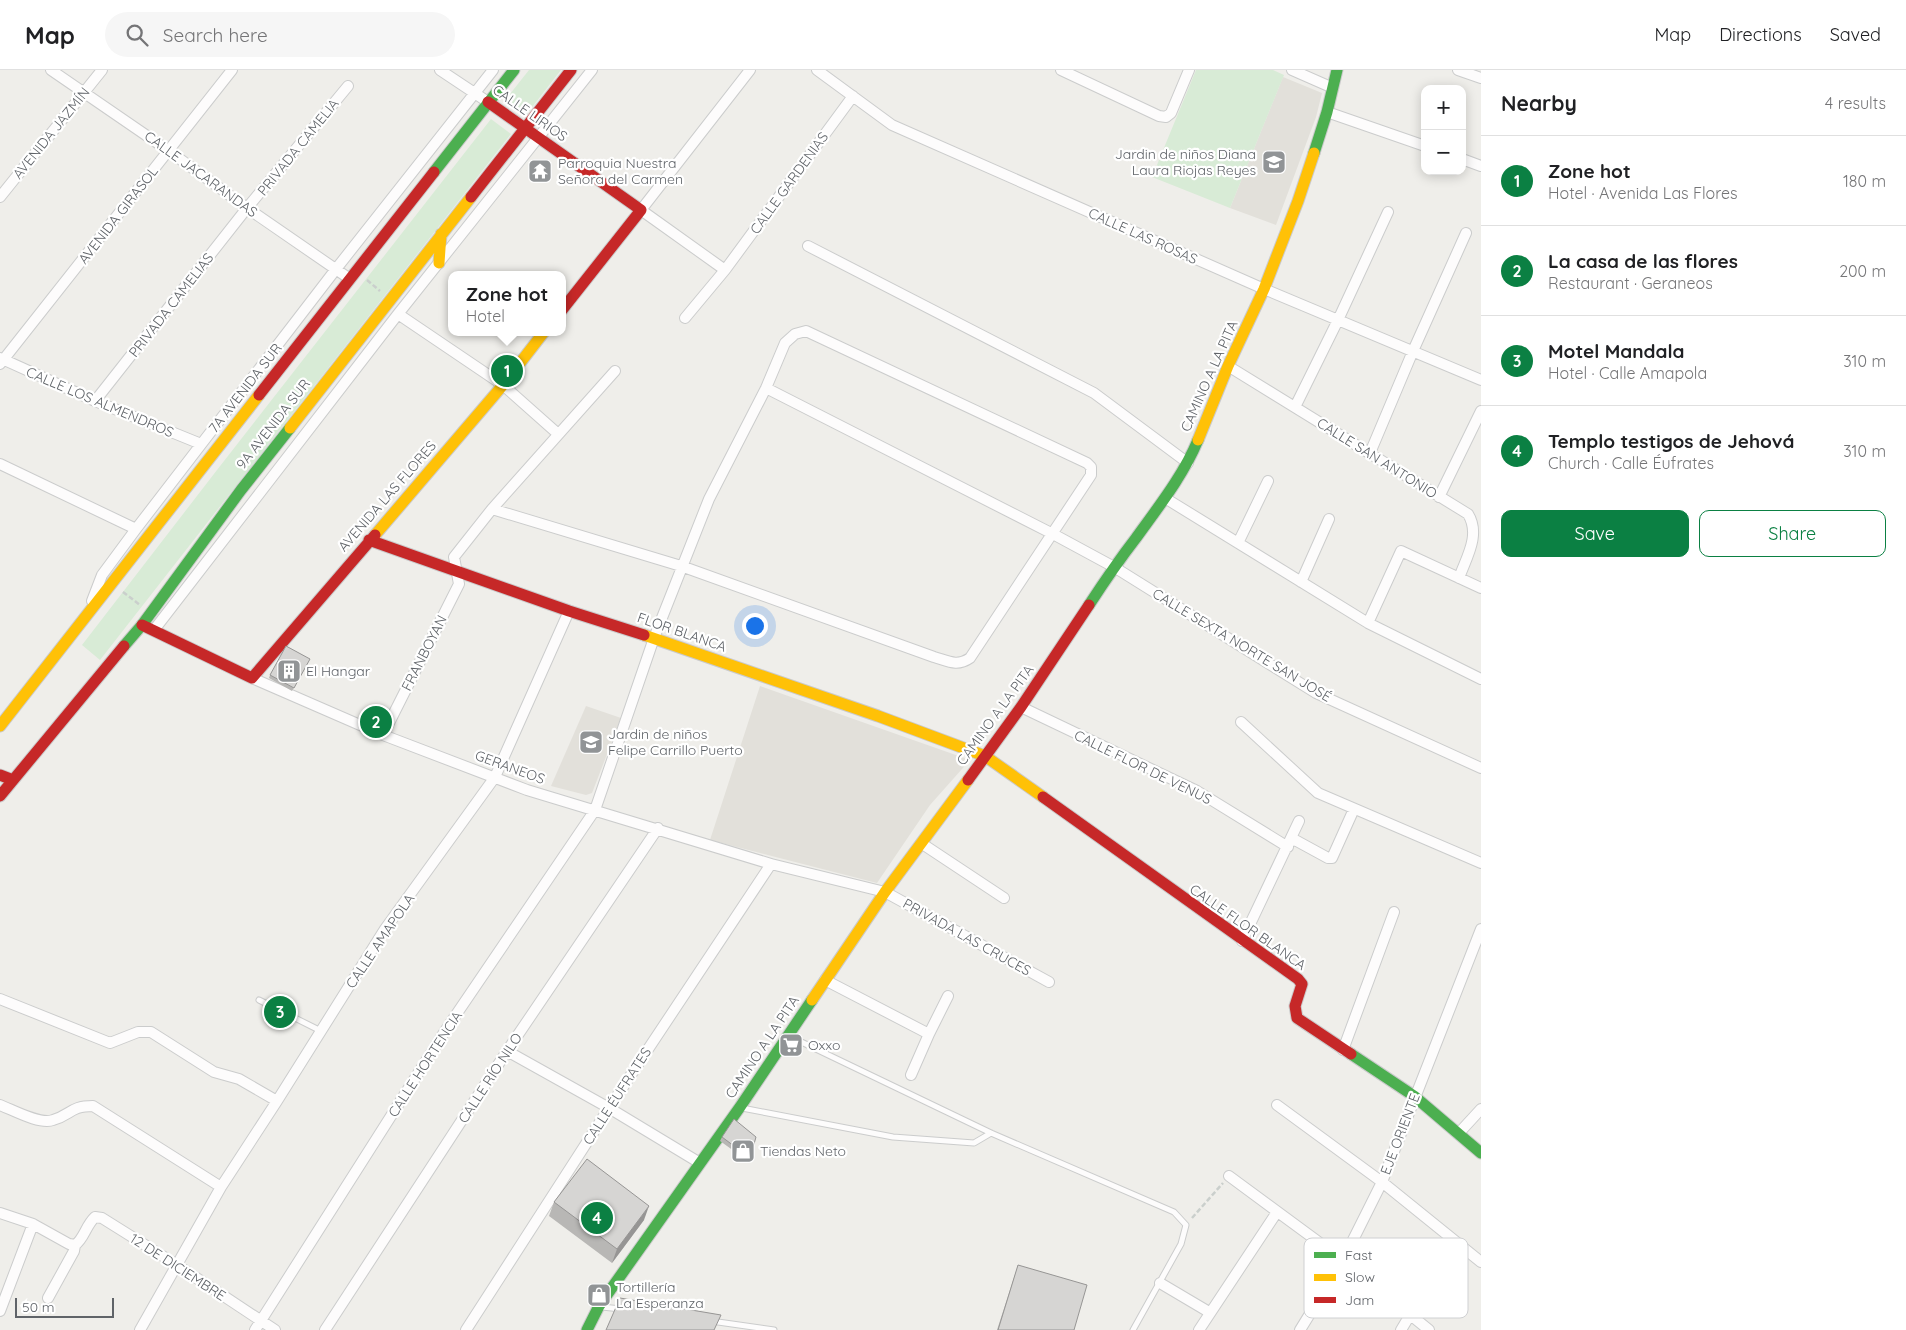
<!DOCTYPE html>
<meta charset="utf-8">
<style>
:root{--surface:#fff;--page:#f6f6f6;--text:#202124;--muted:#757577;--line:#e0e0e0;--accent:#0b8043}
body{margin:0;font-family:Quicksand,sans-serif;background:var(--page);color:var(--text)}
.controls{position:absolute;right:15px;top:15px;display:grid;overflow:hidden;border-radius:10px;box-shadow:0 2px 12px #0003}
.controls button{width:45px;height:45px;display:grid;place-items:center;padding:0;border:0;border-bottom:1px solid var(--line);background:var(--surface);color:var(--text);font:25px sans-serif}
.scale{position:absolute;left:15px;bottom:12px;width:99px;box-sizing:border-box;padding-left:5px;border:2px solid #5f6368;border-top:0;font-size:14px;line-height:18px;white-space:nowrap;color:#5f6368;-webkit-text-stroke:4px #fff;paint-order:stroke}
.you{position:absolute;left:754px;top:555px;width:18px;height:18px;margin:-12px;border:4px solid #fff;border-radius:50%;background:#1a73e8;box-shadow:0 0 0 8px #1a73e833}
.badge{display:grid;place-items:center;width:32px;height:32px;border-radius:50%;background:var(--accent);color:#fff;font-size:16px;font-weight:700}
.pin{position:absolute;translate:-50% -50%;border:2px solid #fff;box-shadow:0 1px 5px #0006}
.popup{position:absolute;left:448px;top:201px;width:118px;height:65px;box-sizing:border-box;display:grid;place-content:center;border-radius:10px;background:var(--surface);filter:drop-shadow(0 1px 4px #0005);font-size:16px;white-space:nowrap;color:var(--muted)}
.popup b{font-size:19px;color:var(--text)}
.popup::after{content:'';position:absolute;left:50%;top:100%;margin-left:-10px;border:10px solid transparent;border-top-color:var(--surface)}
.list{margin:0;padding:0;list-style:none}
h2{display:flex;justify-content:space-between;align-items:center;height:65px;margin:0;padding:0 20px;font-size:21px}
h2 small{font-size:16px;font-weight:400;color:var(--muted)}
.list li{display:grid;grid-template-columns:32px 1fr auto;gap:15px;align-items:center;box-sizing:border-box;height:90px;padding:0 20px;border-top:1px solid var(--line)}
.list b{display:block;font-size:19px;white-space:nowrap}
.list p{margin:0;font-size:16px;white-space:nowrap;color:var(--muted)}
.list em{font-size:16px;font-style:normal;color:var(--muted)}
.actions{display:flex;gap:10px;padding:15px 20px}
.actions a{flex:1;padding:11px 0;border:1px solid var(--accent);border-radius:10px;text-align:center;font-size:18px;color:var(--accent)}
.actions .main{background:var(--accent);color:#fff}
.icon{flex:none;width:28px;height:28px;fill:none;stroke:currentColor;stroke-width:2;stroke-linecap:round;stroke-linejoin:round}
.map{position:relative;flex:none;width:1481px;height:1260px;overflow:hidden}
header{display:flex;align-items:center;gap:30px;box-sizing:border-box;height:70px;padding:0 25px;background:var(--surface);border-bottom:1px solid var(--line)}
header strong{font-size:24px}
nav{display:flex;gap:28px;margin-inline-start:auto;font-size:18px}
.search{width:350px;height:45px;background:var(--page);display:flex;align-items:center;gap:12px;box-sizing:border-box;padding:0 18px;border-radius:28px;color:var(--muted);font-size:19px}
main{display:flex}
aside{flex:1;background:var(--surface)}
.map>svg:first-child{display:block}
.education{fill:#e2e0da}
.green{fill:#d8ebd6}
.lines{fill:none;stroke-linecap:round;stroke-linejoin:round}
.lane-casing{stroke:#cbcccc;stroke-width:7}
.street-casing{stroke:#cbcccc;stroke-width:12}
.fast-casing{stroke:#cacacb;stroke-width:13}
.slow-casing{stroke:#cacacb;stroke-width:13}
.jam-casing{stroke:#cacacb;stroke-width:13}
.path{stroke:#cacfcc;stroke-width:2.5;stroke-dasharray:5 2.5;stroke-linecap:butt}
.lane{stroke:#fdfcfc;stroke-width:5}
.street{stroke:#fdfcfc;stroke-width:10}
.fast{stroke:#4caf50;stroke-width:11}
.slow{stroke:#ffc107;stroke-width:11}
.jam{stroke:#c62828;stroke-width:11}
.wall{fill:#b8b7b5}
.shaded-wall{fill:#969594}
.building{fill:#d6d5d3;stroke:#969594}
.labels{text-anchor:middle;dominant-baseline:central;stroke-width:4.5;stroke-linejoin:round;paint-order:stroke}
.street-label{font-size:14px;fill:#5f6368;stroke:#fff}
.poi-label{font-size:14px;fill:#5f6368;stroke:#fff;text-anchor:start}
.key{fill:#fff;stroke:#cfd0d2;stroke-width:1}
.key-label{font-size:14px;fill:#5f6368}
</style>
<header>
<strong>Map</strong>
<div class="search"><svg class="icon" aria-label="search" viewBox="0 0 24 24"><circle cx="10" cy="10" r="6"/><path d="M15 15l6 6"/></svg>Search here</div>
<nav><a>Map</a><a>Directions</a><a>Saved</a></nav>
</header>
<main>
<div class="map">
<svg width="1481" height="1260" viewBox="0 0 1481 1260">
<rect width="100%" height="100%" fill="#efeeea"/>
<path class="education" d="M1283 7 1322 23 1316 47 1276 155 1230 138Z
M760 616 970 690 930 735 877 813 710 770Z
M586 636 621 648 592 723 586 725 551 716Z"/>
<path class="green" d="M529 0H561L526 45 506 29Z
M1196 0H1273L1284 5 1230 138 1152 107Z
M491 49 511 64 100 590 82 575 217 400Z"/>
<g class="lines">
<g class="lane-casing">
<path id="lane" d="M259 930 321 961
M793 968 991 1063 1174 1142 1186 1155 1181 1174 1133 1260
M742 1038 893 1067 974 1073 991 1063
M602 1237 621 1239
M711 1251 774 1260"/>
</g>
<g class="street-casing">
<path id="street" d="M51 0 169 81 247 138 350 209
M440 0 488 32
M817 0 892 55 1264 219 1481 310
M1061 0 1159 46 1166 47 1171 43 1189 0
M1292 0 1333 18
M1458 0 1481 8
M1327 42 1425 76
M1462 89 1481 96
M0 127 102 0
M808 176 1094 323 1188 393
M725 200 641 140 750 0
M398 244 503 315 557 363
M685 248 725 200 853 26
M0 288 95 331 201 374
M0 294 232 0
M1228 296 1468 444C1481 465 1466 488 1459 508
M766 318 1053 464 1114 497 1316 623 1481 698
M95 331 247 138 348 16
M1295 337 1338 250 1388 142
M1370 383 1413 281 1466 163
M0 394 136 459
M1439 427 1481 341
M1165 428 1368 553 1481 609
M1238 473 1268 411
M1301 512 1329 449
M92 531 102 505 136 459 336 199 493 0
M1368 553 1401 481 1481 518
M154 560 398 244 592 0
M252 608 383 665 527 720 771 794 885 822 1049 912
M1021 637 1197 721 1288 777
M1241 652 1318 723 1481 793
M383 665 459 514 454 487 492 439 615 301
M1291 771 1295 770 1328 788H1332L1354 739
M921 773 1004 828
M1242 871 1299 751
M825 910 929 964
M0 929 110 973 138 962H151L214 1002 239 1009 277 1031
M1343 980 1394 842
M507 981 609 1038 700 1093
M911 1005 929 964 948 926
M0 1035C13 1040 40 1055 53 1050 71 1045 70 1036 93 1036L221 1117
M1277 1035 1382 1112 1481 1192
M1458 1064 1481 1039
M1229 1106 1343 1190 1429 1260
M0 1143 33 1154 69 1174 75 1175
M75 1175C84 1169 86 1155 95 1147L102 1148 177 1195 275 1260
M1160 1213 1209 1242
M48 1228 74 1181 75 1175
M0 1241 33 1154
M140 1260 221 1117 277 1031 385 859 495 707 569 541
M255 1260 445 961 595 740 654 568 709 429 766 318 785 273 795 264 806 261 1087 393 1091 397V405L970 588C957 597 948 591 934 587L681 496 492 439
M325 1260 507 981 658 758
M466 1260 609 1038 771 794
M1199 1260 1277 1142
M1300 1260 1343 1190 1382 1112 1481 859
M1401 1260 1410 1245"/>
</g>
<g class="fast-casing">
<path id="fast" d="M1314 83 1327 42 1337 0
M434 102 514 0
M1089 535C1104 512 1119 490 1136 468 1159 436 1183 406 1198 370
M124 576 142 555 241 420 290 358
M1351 984 1414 1026 1481 1083
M587 1260 599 1236 740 1037 812 930"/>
</g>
<g class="slow-casing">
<path id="slow" d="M439 193 441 164
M290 358 471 127
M1198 370 1228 296 1264 219 1298 131 1314 83
M375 465 503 315 544 262
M644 565 878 646 985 686 1043 727
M0 656 259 325
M812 930 885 822 968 710"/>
</g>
<g class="jam-casing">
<path id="jam" d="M488 32 641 140 562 240
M471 127 571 0
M259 325 434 102
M369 470 569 541 644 565
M142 555 252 608 375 465
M0 705 13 710
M968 710 1021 637 1089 535
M0 726 124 576
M1043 727 1298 909 1302 914 1295 936 1297 948 1351 984"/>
</g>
<path class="path" d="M367 210 380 221
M123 522 140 535
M1192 1148 1223 1113"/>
<use href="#lane" class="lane"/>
<use href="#street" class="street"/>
<use href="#fast" class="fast"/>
<use href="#slow" class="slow"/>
<use href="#jam" class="jam"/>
</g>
<path class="wall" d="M308 593 292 621 269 608 270 605Z
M785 973 797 974 793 981 783 976Z
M722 1067H756L748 1091 720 1071Z
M554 1132 644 1150 612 1193 549 1146Z
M1018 1195 1074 1260H997Z"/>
<path class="shaded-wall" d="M649 1136 644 1150 612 1193 617 1179Z"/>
<path class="building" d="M286 576 310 589 294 618 270 605Z
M790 966 799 970 795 978 785 973Z
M734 1049 756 1067 750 1088 722 1067Z
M587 1089 649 1136 617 1179 554 1132Z
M1018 1195 1087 1215 1074 1260H998Z
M620 1228 721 1245 714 1260H606Z"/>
<defs>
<g id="school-square" transform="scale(1.25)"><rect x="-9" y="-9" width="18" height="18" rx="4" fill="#919496" stroke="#fff"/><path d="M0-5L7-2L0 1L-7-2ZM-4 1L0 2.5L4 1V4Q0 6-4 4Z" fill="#fff"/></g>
<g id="temple-square" transform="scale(1.25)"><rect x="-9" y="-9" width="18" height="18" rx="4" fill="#919496" stroke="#fff"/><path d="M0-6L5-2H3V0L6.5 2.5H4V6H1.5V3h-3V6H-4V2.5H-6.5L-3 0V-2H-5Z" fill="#fff"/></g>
<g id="building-square" transform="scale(1.25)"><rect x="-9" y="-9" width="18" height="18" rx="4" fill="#919496" stroke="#fff"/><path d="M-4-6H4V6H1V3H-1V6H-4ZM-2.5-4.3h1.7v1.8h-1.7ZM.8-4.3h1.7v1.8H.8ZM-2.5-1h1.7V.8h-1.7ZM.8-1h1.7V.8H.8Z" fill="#fff"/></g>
<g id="supermarket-square" transform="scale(1.25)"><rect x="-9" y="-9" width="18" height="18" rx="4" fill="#919496" stroke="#fff"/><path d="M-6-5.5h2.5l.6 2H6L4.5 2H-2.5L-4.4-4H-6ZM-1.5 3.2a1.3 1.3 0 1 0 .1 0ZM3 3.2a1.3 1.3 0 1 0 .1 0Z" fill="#fff"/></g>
<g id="shop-square" transform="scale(1.25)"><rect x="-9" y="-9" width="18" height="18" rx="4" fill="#919496" stroke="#fff"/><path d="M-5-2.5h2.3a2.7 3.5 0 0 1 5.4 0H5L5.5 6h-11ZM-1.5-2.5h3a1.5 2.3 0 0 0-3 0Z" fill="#fff"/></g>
</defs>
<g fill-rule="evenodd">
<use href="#school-square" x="1274" y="92"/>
<use href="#temple-square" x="540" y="101"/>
<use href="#building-square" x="289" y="601"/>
<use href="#school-square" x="591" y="672"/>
<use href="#supermarket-square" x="791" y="975"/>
<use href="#shop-square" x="743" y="1081"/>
<use href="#shop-square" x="599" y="1225"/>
</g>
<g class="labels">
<g class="street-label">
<text transform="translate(530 43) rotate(35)">CALLE LIRIOS</text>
<text transform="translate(51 63) rotate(-51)">AVENIDA JAZMÍN</text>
<text transform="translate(298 77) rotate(-51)">PRIVADA CAMELIA</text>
<text transform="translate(201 104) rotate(36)">CALLE JACARANDAS</text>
<text transform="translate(789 113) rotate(-54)">CALLE GARDENIAS</text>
<text transform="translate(118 145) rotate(-52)">AVENIDA GIRASOL</text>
<text transform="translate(1143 166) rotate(24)">CALLE LAS ROSAS</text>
<text transform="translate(171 235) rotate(-52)">PRIVADA CAMELIAS</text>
<text transform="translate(1209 306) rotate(-66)">CAMINO A LA PITA</text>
<text transform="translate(245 318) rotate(-52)">7A AVENIDA SUR</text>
<text transform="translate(100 332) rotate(23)">CALLE LOS ALMENDROS</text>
<text transform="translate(273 354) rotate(-52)">9A AVENIDA SUR</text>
<text transform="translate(1377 388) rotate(32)">CALLE SAN ANTONIO</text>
<text transform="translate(387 426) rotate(-49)">AVENIDA LAS FLORES</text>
<text transform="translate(682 562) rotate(19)">FLOR BLANCA</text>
<text transform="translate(1242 575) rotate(31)">CALLE SEXTA NORTE SAN JOSÉ</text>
<text transform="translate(424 583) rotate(-63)">FRANBOYAN</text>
<text transform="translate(995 645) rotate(-54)">CAMINO A LA PITA</text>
<text transform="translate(510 697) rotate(20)">GERANEOS</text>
<text transform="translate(1143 697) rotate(26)">CALLE FLOR DE VENUS</text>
<text transform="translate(1248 857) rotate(35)">CALLE FLOR BLANCA</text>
<text transform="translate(967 867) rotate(29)">PRIVADA LAS CRUCES</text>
<text transform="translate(380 871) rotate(-56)">CALLE AMAPOLA</text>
<text transform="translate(762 977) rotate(-56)">CAMINO A LA PITA</text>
<text transform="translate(425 994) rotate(-57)">CALLE HORTENCIA</text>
<text transform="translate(490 1008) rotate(-57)">CALLE RÍO NILO</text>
<text transform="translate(617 1026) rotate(-57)">CALLE ÉUFRATES</text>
<text transform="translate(1400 1064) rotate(-69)">EJE ORIENTE</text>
<text transform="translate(178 1197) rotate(33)">12 DE DICIEMBRE</text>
</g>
<g class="poi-label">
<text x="1256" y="84" text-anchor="end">Jardin de niños Diana<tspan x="1256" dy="16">Laura Riojas Reyes</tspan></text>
<text x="558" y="93">Parroquia Nuestra<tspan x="558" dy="16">Señora del Carmen</tspan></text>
<text x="306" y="601">El Hangar</text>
<text x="608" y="664">Jardin de niños<tspan x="608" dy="16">Felipe Carrillo Puerto</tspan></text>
<text x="808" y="975">Oxxo</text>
<text x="760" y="1081">Tiendas Neto</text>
<text x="616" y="1217">Tortillería<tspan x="616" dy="16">La Esperanza</tspan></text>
</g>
</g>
<rect x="1304" y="1168" width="164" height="80" rx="8" class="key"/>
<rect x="1314" y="1182" width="22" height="6" fill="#4caf50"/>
<rect x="1314" y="1204" width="22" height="7" fill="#ffc107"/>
<rect x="1314" y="1227" width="22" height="6" fill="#c62828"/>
<g class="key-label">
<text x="1345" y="1190">Fast</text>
<text x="1345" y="1212">Slow</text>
<text x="1345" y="1235">Jam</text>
</g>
</svg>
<div class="controls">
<button>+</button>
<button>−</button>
</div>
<div class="scale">50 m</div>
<div class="you"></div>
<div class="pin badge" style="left:507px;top:301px">1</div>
<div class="popup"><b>Zone hot</b>Hotel</div>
<div class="pin badge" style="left:376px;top:652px">2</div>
<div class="pin badge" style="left:280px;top:942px">3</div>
<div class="pin badge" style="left:597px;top:1148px">4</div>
</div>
<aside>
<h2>Nearby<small>4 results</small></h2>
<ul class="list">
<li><span class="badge">1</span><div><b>Zone hot</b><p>Hotel · Avenida Las Flores</p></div><em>180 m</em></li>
<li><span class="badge">2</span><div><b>La casa de las flores</b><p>Restaurant · Geraneos</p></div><em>200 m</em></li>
<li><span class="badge">3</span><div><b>Motel Mandala</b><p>Hotel · Calle Amapola</p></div><em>310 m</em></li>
<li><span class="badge">4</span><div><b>Templo testigos de Jehová</b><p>Church · Calle Éufrates</p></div><em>310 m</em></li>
</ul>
<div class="actions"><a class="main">Save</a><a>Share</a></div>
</aside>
</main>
